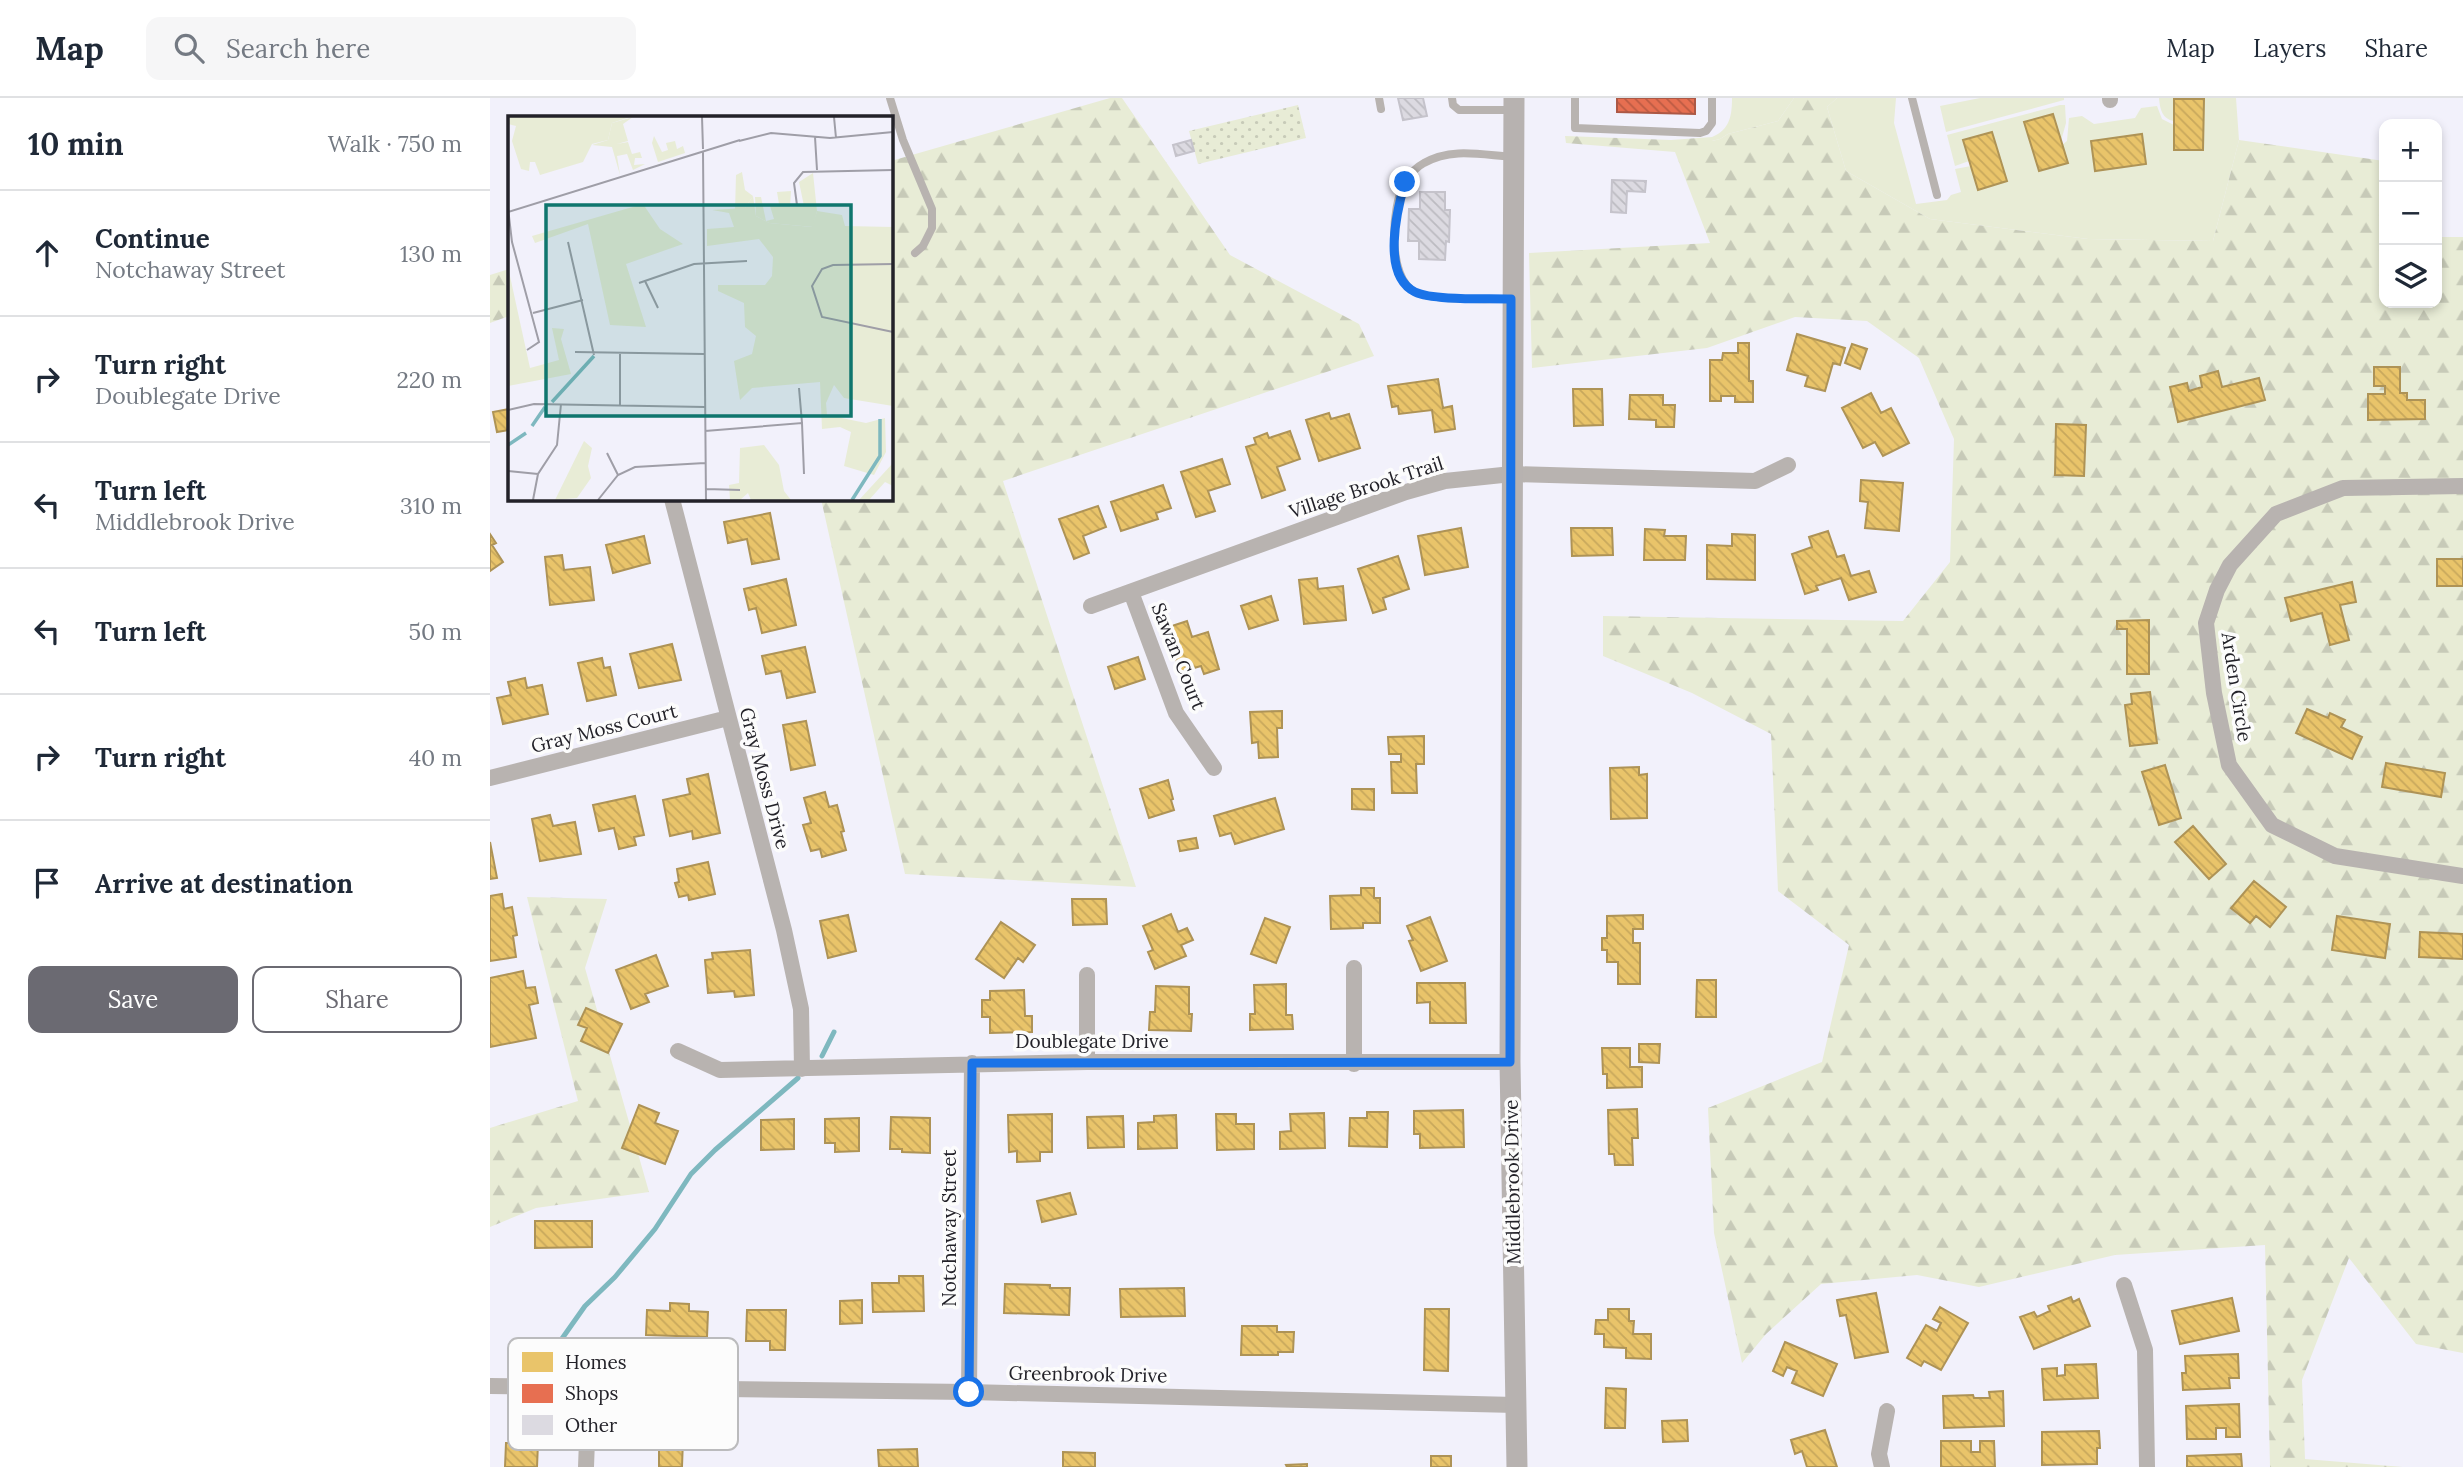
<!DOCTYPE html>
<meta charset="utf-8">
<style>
:root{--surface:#fff;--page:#f6f6f7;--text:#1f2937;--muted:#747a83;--line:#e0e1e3;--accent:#6b6a72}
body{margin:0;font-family:Lora,serif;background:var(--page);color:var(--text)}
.controls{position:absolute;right:21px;top:21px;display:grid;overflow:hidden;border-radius:14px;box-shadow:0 4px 10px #0003}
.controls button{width:63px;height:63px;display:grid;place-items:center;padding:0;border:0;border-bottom:2px solid var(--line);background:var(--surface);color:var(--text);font:35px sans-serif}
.stop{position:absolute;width:21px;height:21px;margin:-16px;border:5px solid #1a73e8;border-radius:50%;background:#fff}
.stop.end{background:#1a73e8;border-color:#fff;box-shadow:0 2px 7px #0008}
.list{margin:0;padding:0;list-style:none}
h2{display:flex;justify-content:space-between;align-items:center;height:91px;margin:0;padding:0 28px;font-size:30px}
h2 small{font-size:23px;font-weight:400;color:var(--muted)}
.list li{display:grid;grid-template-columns:46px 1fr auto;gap:21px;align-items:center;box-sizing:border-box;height:126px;padding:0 28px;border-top:2px solid var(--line)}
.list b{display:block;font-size:26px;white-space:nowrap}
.list p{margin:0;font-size:23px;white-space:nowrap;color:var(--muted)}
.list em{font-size:23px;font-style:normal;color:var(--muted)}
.actions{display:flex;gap:14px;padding:21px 28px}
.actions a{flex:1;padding:16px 0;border:2px solid var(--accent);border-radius:14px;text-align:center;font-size:24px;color:var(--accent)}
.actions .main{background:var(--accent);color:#fff}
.icon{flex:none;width:38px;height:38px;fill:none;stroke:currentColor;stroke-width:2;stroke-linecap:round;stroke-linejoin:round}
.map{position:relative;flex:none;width:1973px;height:1369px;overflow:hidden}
header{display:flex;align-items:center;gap:42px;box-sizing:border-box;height:98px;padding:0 35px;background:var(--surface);border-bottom:2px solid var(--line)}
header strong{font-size:33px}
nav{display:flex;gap:38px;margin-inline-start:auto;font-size:24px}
.search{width:490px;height:63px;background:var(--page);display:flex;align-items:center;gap:18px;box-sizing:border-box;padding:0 24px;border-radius:14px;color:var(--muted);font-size:26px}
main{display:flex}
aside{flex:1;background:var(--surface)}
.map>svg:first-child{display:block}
.grass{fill:#e8ecd6}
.forest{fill:url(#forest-firs)}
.garden{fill:url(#garden-dots)}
.homes{fill:url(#homes-back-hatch);stroke:#ae9356;stroke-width:2}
.shops{fill:url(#shops-back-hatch);stroke:#ac5845;stroke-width:2}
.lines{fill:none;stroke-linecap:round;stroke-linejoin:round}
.stream{stroke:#7eb8bf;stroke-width:5}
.building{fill:url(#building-back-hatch);stroke:#c5c3cb;stroke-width:2}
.lane{stroke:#b8b3b0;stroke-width:8}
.street{stroke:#b8b3b0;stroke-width:16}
.secondary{stroke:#b7b2b0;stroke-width:21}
.route{stroke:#1a73e8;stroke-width:9}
.labels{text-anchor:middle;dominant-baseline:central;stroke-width:7;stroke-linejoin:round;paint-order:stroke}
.street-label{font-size:19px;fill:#232229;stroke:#fcfcfc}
.inset-river{fill:none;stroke:#7eb8bf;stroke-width:3.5}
.inset-road{fill:none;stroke:#9f9ea7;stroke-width:2}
.view{fill:#0f766e;fill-opacity:0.15;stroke:#0f766e;stroke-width:3.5}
.inset-edge{fill:none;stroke:#232229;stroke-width:3.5}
.key{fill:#fcfcfc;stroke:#bbbbbd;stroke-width:2}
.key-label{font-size:19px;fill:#232229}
</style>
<header>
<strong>Map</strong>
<div class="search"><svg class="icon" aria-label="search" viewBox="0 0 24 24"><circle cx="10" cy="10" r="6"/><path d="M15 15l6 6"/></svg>Search here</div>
<nav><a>Map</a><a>Layers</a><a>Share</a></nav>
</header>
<main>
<aside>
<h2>10 min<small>Walk · 750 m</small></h2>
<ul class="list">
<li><svg class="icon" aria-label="ahead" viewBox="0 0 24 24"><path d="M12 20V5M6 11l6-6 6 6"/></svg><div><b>Continue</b><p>Notchaway Street</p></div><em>130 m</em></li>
<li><svg class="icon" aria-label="right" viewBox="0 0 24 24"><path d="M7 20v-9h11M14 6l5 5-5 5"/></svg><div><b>Turn right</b><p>Doublegate Drive</p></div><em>220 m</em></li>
<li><svg class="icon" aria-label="left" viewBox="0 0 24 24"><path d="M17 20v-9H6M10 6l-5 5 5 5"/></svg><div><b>Turn left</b><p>Middlebrook Drive</p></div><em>310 m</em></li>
<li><svg class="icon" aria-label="left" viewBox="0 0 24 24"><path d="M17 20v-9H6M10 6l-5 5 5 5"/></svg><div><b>Turn left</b></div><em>50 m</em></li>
<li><svg class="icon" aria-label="right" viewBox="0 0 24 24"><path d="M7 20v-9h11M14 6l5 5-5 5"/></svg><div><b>Turn right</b></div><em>40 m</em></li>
<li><svg class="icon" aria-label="arrive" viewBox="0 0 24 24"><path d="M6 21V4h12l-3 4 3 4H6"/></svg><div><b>Arrive at destination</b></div></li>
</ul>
<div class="actions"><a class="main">Save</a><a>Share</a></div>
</aside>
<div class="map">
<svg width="1973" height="1369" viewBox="0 0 1973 1369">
<defs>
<pattern id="forest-firs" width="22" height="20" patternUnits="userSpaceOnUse" patternTransform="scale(1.75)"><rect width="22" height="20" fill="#e8ecd6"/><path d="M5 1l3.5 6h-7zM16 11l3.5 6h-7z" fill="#c7cab8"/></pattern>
<pattern id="garden-dots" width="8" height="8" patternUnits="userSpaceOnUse" patternTransform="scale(1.75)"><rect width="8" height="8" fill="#e8ecd6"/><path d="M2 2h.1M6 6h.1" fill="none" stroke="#c7cab8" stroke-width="1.8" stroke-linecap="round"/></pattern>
<pattern id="homes-back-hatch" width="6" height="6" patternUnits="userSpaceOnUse" patternTransform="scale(1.75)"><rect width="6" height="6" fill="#e9c46a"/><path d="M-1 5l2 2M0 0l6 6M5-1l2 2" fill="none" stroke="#c8a85c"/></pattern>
<pattern id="shops-back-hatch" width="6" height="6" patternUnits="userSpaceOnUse" patternTransform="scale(1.75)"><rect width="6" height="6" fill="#e76f51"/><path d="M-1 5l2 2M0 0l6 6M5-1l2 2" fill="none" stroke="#bb5b43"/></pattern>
<pattern id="building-back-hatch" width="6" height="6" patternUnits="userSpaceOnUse" patternTransform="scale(1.75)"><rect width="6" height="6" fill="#dcdae1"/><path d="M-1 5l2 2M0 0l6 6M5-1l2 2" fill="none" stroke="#bcbbc1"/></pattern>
</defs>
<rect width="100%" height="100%" fill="#f2f1fb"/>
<path class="grass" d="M1242 0H1304L1288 23 1238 36 1230 41 1222 43V39C1240 32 1242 17 1242 0Z
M1347 0H1406L1404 25 1426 106 1457 102 1461 97 1471 94 1465 71 1481 68 1479 63 1465 68 1457 37 1570 7H1575L1576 25 1571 43 1563 16 1534 24 1549 73 1577 65 1572 47 1577 43 1579 20 1592 18 1604 26 1645 20 1651 10 1667 8 1672 21 1684 27V52H1713L1714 1H1685L1684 23C1672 21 1670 11 1669 0H1746L1749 42 1723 143 1598 141 1440 121 1356 73 1337 9Z
M1490 0H1574V2L1456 34 1450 8Z"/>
<path class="forest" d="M620 0H632L740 157 869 226 884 258 513 383 646 789 415 776 331 401H401V63Z
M1304 0H1347L1337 9 1356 73 1440 121 1598 141 1723 143 1749 42 1894 63V205H1947V139H1973V1255L1926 1246 1859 1160 1812 1282 1815 1361 1913 1369H1780L1775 1147 1625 1157 1489 1189 1427 1177 1331 1186 1276 1236 1252 1265 1224 1135 1218 1010 1332 964 1359 847 1288 793 1281 636 1202 595 1113 558V518L1413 523 1460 464 1464 341 1429 260 1377 223 1305 219 1217 250 1042 270 1039 155 1220 145 1185 54 1076 45 1075 38 1181 42 1222 39V43L1230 41 1238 36 1288 23Z
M19 171V218L0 225V177Z
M37 799 117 801 95 870 159 1094 46 1110 0 1129V1030L88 1003Z"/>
<path class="garden" d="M808 7 816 40 708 66 699 33Z"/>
<path class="homes" d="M1684 1H1714L1713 52H1684Z
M1563 16 1578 65 1549 73 1534 24Z
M1502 34 1517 83 1488 92 1473 42Z
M1652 36 1656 66 1605 73 1601 43Z
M1307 236 1355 250 1350 267 1343 265 1335 293 1315 288 1318 278 1297 272Z
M1248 245H1259V283H1263V304H1245V298H1231V303H1220V262H1232L1233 255H1248Z
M1362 246 1377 251 1370 271 1355 265Z
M1884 269H1910V295H1917V302H1935V321L1878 322V296H1895V288H1884Z
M1728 273 1732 289 1769 280 1775 302 1688 324 1680 289 1697 285 1699 293 1712 289 1710 278Z
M948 281 953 310 962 308 965 331 945 334 942 312 909 316 908 308 902 309 898 288Z
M1083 291H1112L1113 327 1084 328Z
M1381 295 1391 315 1401 310 1419 345 1393 358 1385 344 1373 350 1352 310Z
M1140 297H1173V307H1185L1184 329H1166V322L1139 321Z
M19 311V332L7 334 3 314Z
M839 315 841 321 859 316 870 350 829 363 816 322Z
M1566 326 1596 327 1594 378 1565 377Z
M800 333 810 361 787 369 795 392 772 400 756 349 766 346 764 340 777 335 779 340Z
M732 361 740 386 718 393 725 413 706 419 691 374Z
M1371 382 1413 385 1409 433 1375 430 1378 404 1370 403Z
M673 387 681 410 666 415 668 421 631 433 621 404Z
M608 408 616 429 593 438 599 455 584 461 569 421Z
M280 415 289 461 262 466 257 441 238 445 234 424Z
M971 430 978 469 935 477 928 438Z
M1081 430H1122L1123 457 1082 458Z
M1155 431 1175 432 1174 438H1196L1195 462H1154Z
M1338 433 1347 459 1354 457 1361 478 1379 473 1386 494 1359 502 1351 480 1326 488 1328 492 1315 496 1302 456 1322 449 1319 439Z
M0 436 6 445 2 447 13 464 0 473Z
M1242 436 1265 437V482L1217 481V447L1242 448Z
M154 438 160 465 123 475 116 447Z
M72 457 74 472 100 469 104 502 60 507 55 459Z
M908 458 919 491 893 500 896 511 883 515 868 471Z
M1947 461H1973V488H1947Z
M827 480 828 491 853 488 856 522 814 526 809 482Z
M296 481 306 527 272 535 266 510 259 512 254 491Z
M1862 484 1866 504 1850 507 1859 542 1840 547 1832 515 1801 523 1795 500Z
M781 498 788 522 759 531 751 508Z
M1659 522V576H1637V531H1627V523Z
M697 523 702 539 718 534 729 571 714 576 711 568 690 574 676 530Z
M182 546 191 582 149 590 140 556Z
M315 549 325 594 297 600 291 573 276 576 272 558Z
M648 559 655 581 625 591 618 569Z
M112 560 114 570 120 569 126 597 97 603 88 565Z
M35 580 37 590 52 587 58 616 13 626 7 600 21 597 18 584Z
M1660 594 1667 645 1640 648 1635 607 1642 606 1641 596Z
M1817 611 1838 620 1840 615 1855 622 1851 629 1872 639 1862 661 1806 635Z
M792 613V630H787L788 659 769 660 768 644 762 645 760 614Z
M316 623 325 667 301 672 293 627Z
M934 638V666H926L927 695H902L901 664H911V656H899L898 639Z
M1896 665 1955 675 1951 699 1892 689Z
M1675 667 1691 720 1669 727 1652 674Z
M1149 669V677L1157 676V720L1121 721 1120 670Z
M218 676 230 735 203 741 202 733 180 738 173 702 200 696 197 681Z
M678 682 683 701 681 702 684 712 659 720 650 691Z
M862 691H884V712L862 711Z
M335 694 339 709 347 707 354 733 351 734 356 752 332 759 330 751 321 753 313 727 321 725 314 700Z
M145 698 154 737 144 739 146 747 129 751 124 730 109 733 103 707Z
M785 700 794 731 745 746 741 735 730 738 724 718Z
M60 717 63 728 85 724 91 756 50 763 42 721Z
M1703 728 1736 766 1719 781 1685 744Z
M706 740 708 750 690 753 688 743Z
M0 744 7 780 0 781Z
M218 764 225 796 199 802 198 797 189 799 185 785 189 784 187 771Z
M1764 783 1796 809 1780 829 1766 818 1760 825 1741 810Z
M871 790H884V800H890V825H873V830L841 831 840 798 871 797Z
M12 796 14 811 22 809 27 837 23 838 26 859 0 863V798Z
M582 801H616L617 826 583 827Z
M681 816 688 834 697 830 703 842 691 847 696 858 665 871 658 854 663 852 653 828Z
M358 817 366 853 338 860 330 823Z
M1153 817V831H1143V845H1150V886H1128V864H1117V852H1112V840H1117V818Z
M1847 818 1900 826 1895 860 1842 852Z
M940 819 957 863 931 873 919 843 923 842 917 828Z
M775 820 800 829 786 865 761 856Z
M511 824 545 847 533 864 528 860 514 880 486 861Z
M1930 834 1973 836V861L1929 859Z
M260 852 264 897 245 899 244 893 218 895 215 862 223 861 222 855Z
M166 857 178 888 155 896 159 904 141 911 126 872Z
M33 873 36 890 45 889 48 905 39 907 46 940 0 949V880Z
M1207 882H1226V919H1206Z
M927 885H975L976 925H940V904L927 905Z
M796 886V917H802L803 931 760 932V916H765L764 887Z
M666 888 699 889V916H702L701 933 659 932 660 914H665Z
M534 892 535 918H542V934L500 935V919H492V902H500V893Z
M96 910 132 926 118 955 91 943 97 930 88 927Z
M1149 946H1170L1169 965 1149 964Z
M1112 950H1140V969H1152V989L1117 990V976H1113Z
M149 1007 169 1015 165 1025 188 1033 175 1066 132 1050Z
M1147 1011 1148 1040H1142L1143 1067H1125L1124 1056H1119L1118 1012Z
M973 1012 974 1049 930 1050V1036H924V1013Z
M877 1014H898L897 1049 859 1048 860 1020H877Z
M834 1015 835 1050 790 1051V1034L801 1033 800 1016Z
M562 1016V1054H550V1063L527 1064V1053L519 1054 518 1017Z
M726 1016H746V1026H764V1051L727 1052Z
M686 1017 687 1050 648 1051V1025L664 1024V1018Z
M633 1018 634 1049 598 1050 597 1019Z
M401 1019 440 1020V1055L412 1054V1051H400Z
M369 1020V1053L345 1054V1045H335V1021Z
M304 1021V1051L271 1052V1022Z
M580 1095 586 1116 552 1124 547 1103Z
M45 1123H102V1149L45 1150Z
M409 1178H433L434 1213 383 1214 382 1185H409Z
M515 1186 560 1187V1190H580L579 1217 514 1215Z
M694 1190 695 1218 631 1219 630 1191Z
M1386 1195 1398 1254 1365 1260 1356 1217 1350 1218 1347 1202Z
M1581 1199 1583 1204 1589 1201 1600 1228 1544 1251 1530 1219 1544 1214 1547 1219 1560 1213 1558 1208Z
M1742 1200 1749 1233 1690 1246 1682 1213Z
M372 1202V1225L350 1226V1203Z
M180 1205 199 1206V1213L218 1214 217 1239 156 1237 157 1212 180 1213Z
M1450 1209 1478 1225 1451 1272 1434 1263 1431 1268 1417 1260 1436 1227 1447 1233 1451 1225 1443 1221Z
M935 1211H959L958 1273 934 1272Z
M1118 1211H1139V1223H1144L1143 1236H1161V1261L1136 1260V1250L1114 1249V1236H1105L1106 1222H1118Z
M257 1212H296L295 1252H280V1243H256Z
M752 1228H787V1234H804L803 1254H788V1257H751Z
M1295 1244 1347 1266 1333 1298 1302 1285 1307 1273 1297 1269 1293 1278 1283 1273Z
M1748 1256 1749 1280H1739L1740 1290 1693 1292 1692 1275H1696L1695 1258Z
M1606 1266 1608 1300 1554 1302 1552 1271 1567 1270V1278L1575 1277V1267Z
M1116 1290 1136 1291 1135 1330H1115Z
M1513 1293 1514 1328 1454 1330 1453 1298 1483 1297 1484 1300H1500L1499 1294Z
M1749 1306 1750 1339H1736V1330H1726V1341H1697L1696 1308Z
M1197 1322 1198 1343 1173 1344 1172 1323Z
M1335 1332 1347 1369H1317L1312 1353 1305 1356 1301 1342Z
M1609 1333 1610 1350H1607V1366L1552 1367V1334Z
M169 1341H193L192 1369H169Z
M1451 1343H1481V1354H1490V1343H1504L1505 1369H1451Z
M16 1345H48L47 1369H15Z
M427 1351 428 1369H389L388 1352Z
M573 1354 605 1355V1369H573Z
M1751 1356 1752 1369H1697V1358Z
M941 1358H961V1369H941Z
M817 1366V1369H797L796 1367Z"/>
<path class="shops" d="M1127 0H1205V16L1127 14Z"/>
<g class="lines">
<path class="stream" d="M332 958 344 934
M42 1274 59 1259 95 1208 125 1179 165 1131 201 1076 225 1052 308 980"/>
</g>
<path class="building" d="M908 0H933L937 18 913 22Z
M701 42 704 53 686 58 683 47Z
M1122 82 1156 83 1155 94 1137 93 1136 115 1121 114Z
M930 94H955V112H960L959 144 956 143 955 162 929 161V143H918L919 111H930Z"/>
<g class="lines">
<path class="lane" d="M400 0 413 42 442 111V130L433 148 425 155
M889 0 891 11
M962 0 963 7 969 12H1024
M1085 0V30L1210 35 1216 33 1222 25V0
M1422 0 1447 97
M1021 201C998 201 944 203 925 194 897 180 901 107 915 84 918 77 928 68 934 65 962 49 992 57 1023 59"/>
<path class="street" d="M1620 0V2
M1973 388 1853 390 1786 416 1740 467 1727 492 1716 525 1724 595 1739 667 1782 727 1845 758 1973 778
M182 401 294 832 311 911 312 971
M641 494 686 615 724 670
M601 508 916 394 955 383 1022 376 1265 383 1298 367
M0 680 238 620
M864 870V966
M188 953 230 972 597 964H1020
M597 964V877
M1634 1187 1655 1252 1657 1369
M0 1288 479 1294 1026 1307
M479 1294 482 965
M96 1369 99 1289
M1392 1369 1389 1356 1397 1313"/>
<path class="secondary" d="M1024 0 1020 964 1027 1369"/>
</g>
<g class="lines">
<path class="route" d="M479 1294 482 965 1020 964 1021 201C999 200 944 203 925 194 891 177 907 112 915 84"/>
</g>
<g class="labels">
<g class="street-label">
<text transform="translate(876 389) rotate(-18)">Village Brook Trail</text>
<text transform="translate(689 558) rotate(68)">Sawan Court</text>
<text transform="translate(1747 589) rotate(81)">Arden Circle</text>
<text transform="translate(114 630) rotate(-14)">Gray Moss Court</text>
<text transform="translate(275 680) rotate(75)">Gray Moss Drive</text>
<text x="602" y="943">Doublegate Drive</text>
<text transform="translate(1022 1084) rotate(-91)">Middlebrook Drive</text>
<text transform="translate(459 1130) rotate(-90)">Notchaway Street</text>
<text transform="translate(598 1276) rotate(1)">Greenbrook Drive</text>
</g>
</g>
<g transform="translate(18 18)">
<rect width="385" height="385" fill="#f2f1fb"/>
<path d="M125 1 115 8 120 25 109 28 120 26 124 38 132 36 134 42H127L126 49 137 48 125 54 119 38 109 40 112 59 104 31 84 29 100 24 104 7ZM146 20 154 36 160 34 158 27 167 25 169 33 175 30 177 37 150 46 144 27ZM234 56 237 74 245 80 237 92 227 95 228 59ZM305 57 309 95 305 111 261 107 248 100 247 81H253L258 105 266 103 262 90 271 88 269 76 283 75 282 91 296 90 291 66Z" fill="#e8ecd6"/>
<path d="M0 1H122L104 7 100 24 84 28 75 46 32 59 27 46H22L21 55 13 53 4 25 8 10 0 8ZM245 80 248 100 261 107 304 111 309 95 334 99 337 110 385 111V290L336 282 326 269 318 287 319 299 358 307 377 302 378 336 366 359 336 350 343 316 332 311 314 313 312 266 244 272 232 284 226 245 244 238 248 220 237 211 236 187 210 175V169H257L264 160 265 141 251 123 199 130V113L226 111 221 97 204 94 237 92ZM135 88 152 113 175 128 118 148 138 211 102 209 80 108 27 127 24 120ZM0 151 22 252 51 244 44 212 56 213 53 223 63 258 0 270ZM76 325 84 332 80 350 83 362 69 382 47 384ZM256 329 271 349 276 375 283 384H243L240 377 232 384H222L221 369 231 367 232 332ZM385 347V370L377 366 361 384H351Z" fill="#e8ecd6"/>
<path class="inset-river" d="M44 286 86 240M24 310 37 291M0 329 18 317M344 384 372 340V303"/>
<path class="inset-road" d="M194 1 195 33M326 1 328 22M307 21 309 54M231 25 263 17 322 22 385 16M195 36 198 384M289 89 286 67 295 56 385 54M0 92 4 126 31 226 19 234M0 96 232 24M60 126 86 239M385 148 325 149 314 153 304 170 314 201 385 216M137 165 150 192M131 167 186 148 239 145M25 197 75 184M67 236 196 238M291 272 294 307M112 289V238M0 294 26 288 197 291M197 315 294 307 296 358M99 337 110 359M0 355 30 358M198 373 232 374M25 384 30 358 49 329 53 288M90 384 110 359 127 351 197 347"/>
<path class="view" d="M38 89H343V300H38Z"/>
<rect width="385" height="385" class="inset-edge"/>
</g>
<rect x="18" y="1240" width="230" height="112" rx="10" class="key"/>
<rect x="32" y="1254" width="31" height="20" fill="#e9c46a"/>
<rect x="32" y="1286" width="31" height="19" fill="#e76f51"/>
<rect x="32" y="1317" width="31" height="20" fill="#dcdae1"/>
<g class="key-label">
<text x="75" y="1271">Homes</text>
<text x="75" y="1302">Shops</text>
<text x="75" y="1334">Other</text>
</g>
</svg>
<div class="controls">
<button>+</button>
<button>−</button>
<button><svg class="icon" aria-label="layers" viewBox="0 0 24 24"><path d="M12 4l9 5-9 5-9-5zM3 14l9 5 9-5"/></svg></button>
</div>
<div class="stop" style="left:479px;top:1294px"></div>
<div class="stop end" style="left:915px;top:84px"></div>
</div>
</main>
